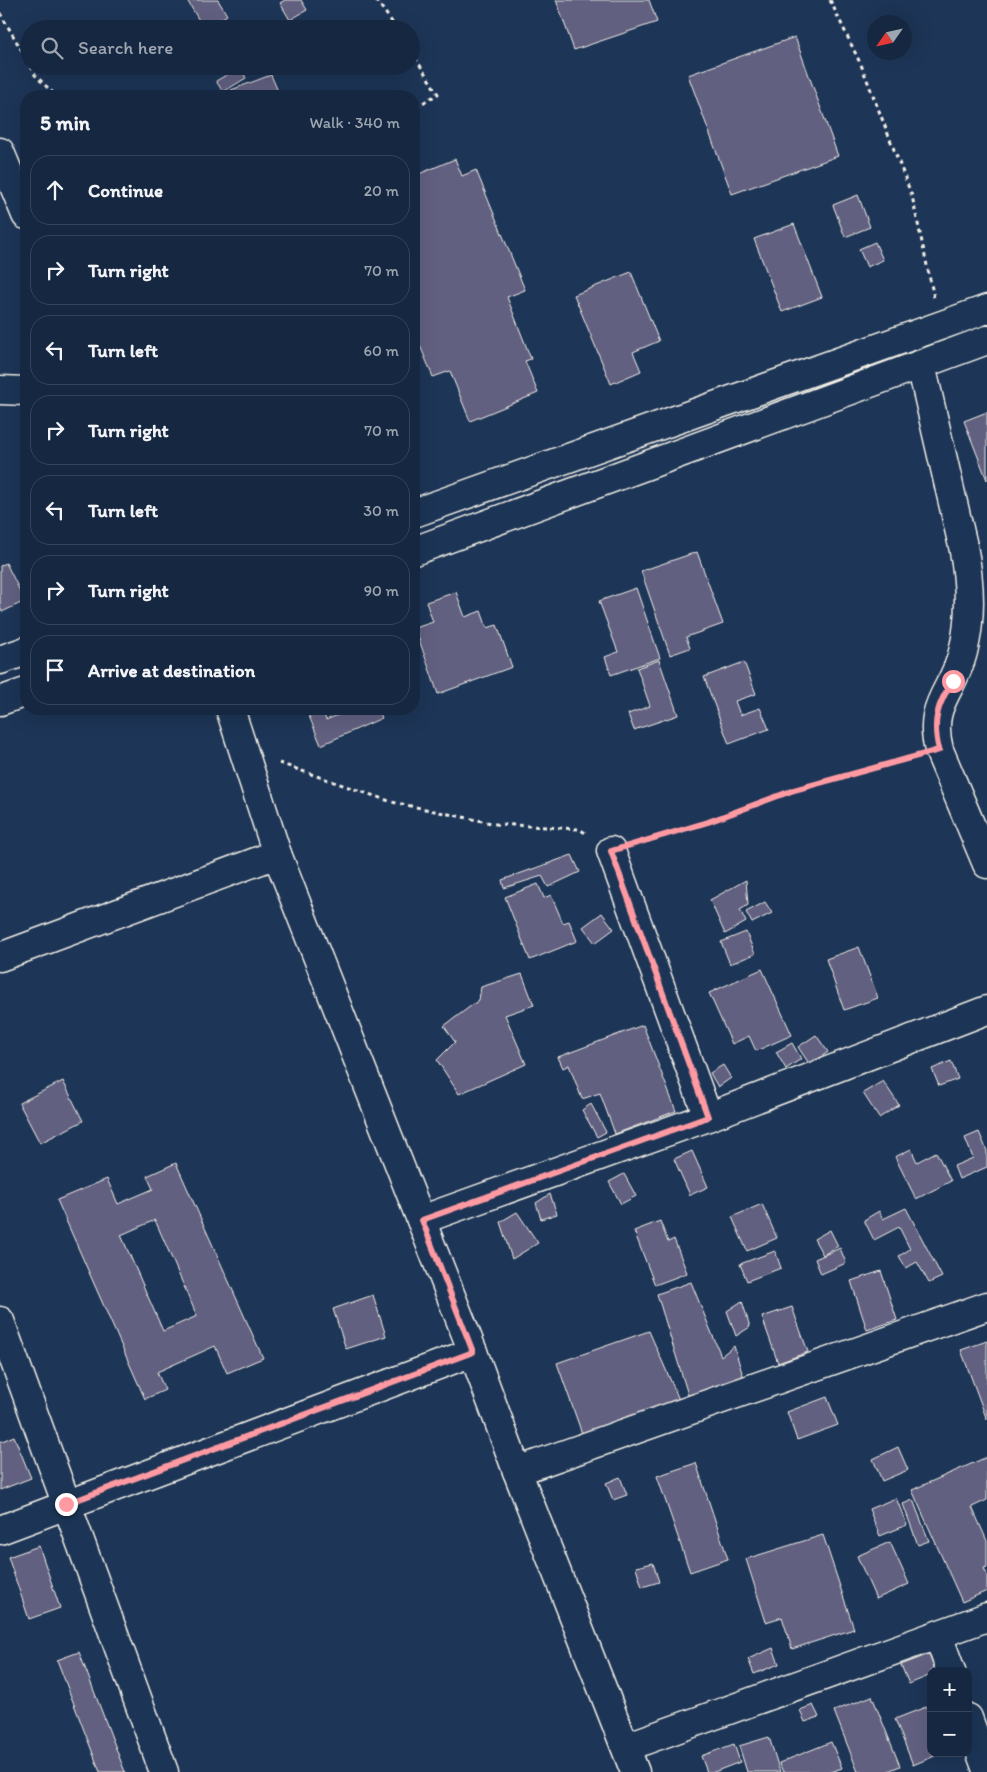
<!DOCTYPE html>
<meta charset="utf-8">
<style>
:root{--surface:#162841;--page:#1f3048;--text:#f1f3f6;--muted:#9ea6b1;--line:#35445a}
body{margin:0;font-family:Itim,sans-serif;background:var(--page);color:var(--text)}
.controls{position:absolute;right:15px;bottom:15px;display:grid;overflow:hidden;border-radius:10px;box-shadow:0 5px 20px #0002}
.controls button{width:45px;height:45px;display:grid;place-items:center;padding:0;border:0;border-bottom:1px solid var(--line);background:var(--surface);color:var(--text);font:25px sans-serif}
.compass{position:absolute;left:867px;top:15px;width:45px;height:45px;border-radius:50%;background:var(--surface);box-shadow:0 5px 20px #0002;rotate:236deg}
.stop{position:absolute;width:15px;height:15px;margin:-11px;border:4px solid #ff9aa2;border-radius:50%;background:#fff}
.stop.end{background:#ff9aa2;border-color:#fff;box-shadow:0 1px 5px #0008}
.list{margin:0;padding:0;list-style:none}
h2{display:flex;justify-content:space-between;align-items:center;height:65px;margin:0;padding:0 20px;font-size:21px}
h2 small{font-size:16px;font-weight:400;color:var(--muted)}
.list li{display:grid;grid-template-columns:32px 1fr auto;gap:15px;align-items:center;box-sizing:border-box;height:70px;margin:0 10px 10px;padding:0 10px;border:1px solid var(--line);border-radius:20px}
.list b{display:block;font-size:19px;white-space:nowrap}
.list em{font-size:16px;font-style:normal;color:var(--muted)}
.icon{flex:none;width:28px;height:28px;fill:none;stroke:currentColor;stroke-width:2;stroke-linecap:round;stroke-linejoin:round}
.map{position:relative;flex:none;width:987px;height:1772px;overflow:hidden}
.search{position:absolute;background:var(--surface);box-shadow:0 5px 20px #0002;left:20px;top:20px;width:400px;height:55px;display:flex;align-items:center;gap:12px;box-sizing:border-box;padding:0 18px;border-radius:28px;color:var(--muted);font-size:19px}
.panel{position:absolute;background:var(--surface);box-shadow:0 5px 20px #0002;left:20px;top:90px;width:400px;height:625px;border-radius:20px}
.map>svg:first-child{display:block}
.building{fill:#626081;stroke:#f4f1e8;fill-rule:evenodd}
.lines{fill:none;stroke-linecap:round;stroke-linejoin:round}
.street-casing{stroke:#f4f1e8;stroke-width:31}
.secondary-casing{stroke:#f4f1e8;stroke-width:31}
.path{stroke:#f4f1e8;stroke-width:3;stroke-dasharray:4 4;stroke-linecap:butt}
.street{stroke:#1d3557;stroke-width:28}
.secondary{stroke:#1d3557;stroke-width:28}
.route{stroke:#ff9aa2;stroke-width:6}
</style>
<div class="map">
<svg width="987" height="1772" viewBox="0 0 987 1772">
<rect width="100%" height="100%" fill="#1d3557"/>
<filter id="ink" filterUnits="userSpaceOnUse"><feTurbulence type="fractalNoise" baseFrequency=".02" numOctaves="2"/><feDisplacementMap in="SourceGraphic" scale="10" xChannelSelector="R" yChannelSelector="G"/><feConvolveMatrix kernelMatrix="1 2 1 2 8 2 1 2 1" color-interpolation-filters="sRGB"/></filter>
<g filter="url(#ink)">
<path class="building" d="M187 0H218L227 15 204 29Z
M285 0H301L307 10 290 20 280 3Z
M556 0H649L657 22 574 50Z
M795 37 838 156 732 194 688 75Z
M240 67 246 78 223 92 216 81Z
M271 75 280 96H233L231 90Z
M455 159 462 176 476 170 525 290 507 297 531 359 525 361 538 393 470 421 450 371 433 377 414 331V176Z
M858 195 870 227 845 237 833 205Z
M794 224 822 297 782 312 754 239Z
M875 242 883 260 867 267 859 249Z
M631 272 659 341 633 352 641 371 611 384 574 295Z
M987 412V480L964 421Z
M697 552 723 624 686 637 690 648 670 655 641 571Z
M6 563 25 601 2 612 0 607V566Z
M636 588 660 658 611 675 605 657 618 652 599 601Z
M456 592 465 617 481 611 487 628 497 625 512 667 438 694 415 628 433 622 426 602Z
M659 660 678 715 634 730 628 714 650 706 637 668Z
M744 662 756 694 735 701 740 715 760 708 769 729 729 744 704 677Z
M306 709H324L322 710 326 720 352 709H378L382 718 321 745Z
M572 855 580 872 548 887 542 876 504 888 502 880Z
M746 880 748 905 740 910 746 922 725 934 710 900Z
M538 884 544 898 551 895 563 923 569 921 577 941 530 960 505 897Z
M765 902 772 913 752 923 746 912Z
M602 913 614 929 595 943 583 927Z
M746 932 755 954 730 964 721 942Z
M859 947 878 998 844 1010 826 959Z
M762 969 792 1035 756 1051 749 1036 732 1044 709 993Z
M522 974 534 1005 505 1015 526 1064 459 1094 437 1060 455 1042 444 1026 479 1000 481 987Z
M643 1025 676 1111 615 1134 600 1093 582 1099 569 1065 563 1068 558 1057Z
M816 1035 828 1052 810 1065 798 1047Z
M792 1043 801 1059 786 1069 776 1052Z
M951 1061 958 1079 939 1086 932 1069Z
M723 1065 731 1078 718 1087 710 1073Z
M63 1081 83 1121 40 1143 19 1103Z
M883 1081 899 1105 879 1118 863 1093Z
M591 1104 606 1132 597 1137 582 1110Z
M979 1132 987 1151V1167L959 1179 954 1166 973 1158 965 1138Z
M911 1149 917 1162 936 1152 951 1181 916 1199 895 1157Z
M692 1151 708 1187 690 1195 674 1159Z
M176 1163 263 1358 227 1373 215 1346 157 1372 165 1390 145 1399 57 1200 107 1179 118 1204 153 1189 147 1176ZM155 1220 197 1316 163 1331 121 1235Z
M624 1174 636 1196 621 1204 609 1182Z
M550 1194 557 1214 541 1219 536 1203Z
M762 1204 777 1238 747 1251 732 1217Z
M906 1208 942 1277 929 1283 917 1262 906 1268 899 1256 910 1249 899 1227 874 1240 864 1220 879 1211 883 1219Z
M517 1212 538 1243 512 1259 500 1222Z
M660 1221 668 1242 674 1239 687 1273 655 1285 634 1231Z
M830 1230 838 1246 823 1255 814 1239Z
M840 1248 846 1263 821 1274 815 1259Z
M775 1251 781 1268 747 1281 740 1264Z
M881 1271 897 1320 867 1330 851 1281Z
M691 1282 721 1356 734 1346 743 1376 689 1398 657 1294Z
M373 1295 386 1336 346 1349 333 1309Z
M742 1301 750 1327 736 1336 727 1311Z
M792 1307 808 1352 778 1363 762 1317Z
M649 1331 680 1402 585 1442 557 1363Z
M987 1341V1420L961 1350Z
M827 1397 838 1425 797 1440 787 1412Z
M14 1436 31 1478 0 1490V1442Z
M898 1447 908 1470 882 1481 873 1459Z
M987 1457V1500L972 1507 987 1541V1567L984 1568 987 1575V1591L962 1602 912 1490Z
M696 1463 728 1559 690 1572 657 1476Z
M620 1477 627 1495 613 1500 606 1483Z
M896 1498 907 1525 880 1536 869 1509Z
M913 1500 929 1541 918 1545 903 1504Z
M823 1535 854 1629 792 1649 782 1617 766 1622 746 1559Z
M890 1542 909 1584 876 1599 857 1556Z
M39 1546 60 1608 29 1619 8 1557Z
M653 1563 659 1582 642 1587 636 1567Z
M773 1648 779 1664 754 1674 748 1659Z
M79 1652 125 1772H100L57 1660Z
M929 1654 936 1671H931V1675L909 1684 901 1665Z
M872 1696 900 1766 886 1772H858L834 1711Z
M813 1705 819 1717 805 1722 800 1710Z
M931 1705V1753H942L913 1765 895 1719Z
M769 1737 780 1772H747L739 1746Z
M831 1742 842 1768 831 1772H783L779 1763Z
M734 1744 740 1762 714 1772H707L701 1756Z"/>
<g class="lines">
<g class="street-casing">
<path id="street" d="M0 152 26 215
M921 365 963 546C970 581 972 617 963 652 953 693 927 703 939 750L987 864
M0 390 26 391
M611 851 708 1117
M0 957 277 854
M421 1220 708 1117 987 1010
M0 1321 164 1772
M517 1471 987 1306
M0 1530 473 1352
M938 1635 951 1671
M968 1718 987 1770
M626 1747 987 1617"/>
</g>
<g class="secondary-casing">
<path id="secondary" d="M414 513 987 309
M414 551 987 340
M0 660 26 651
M0 701 26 692
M230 709 277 854 473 1352 517 1471 635 1772"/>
</g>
<path class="path" d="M376 0 397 29
M830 0 862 67 912 196 934 298
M0 13 29 63
M411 51 438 94 414 108
M31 66 35 75 56 96
M279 763 392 802 496 824 579 829 587 834
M639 843 708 822 794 790 910 758"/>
<use href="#street" class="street"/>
<use href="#secondary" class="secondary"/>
</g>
</g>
<g class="lines" filter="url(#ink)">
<path class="route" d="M66 1504 473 1352 422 1220 708 1117 611 851 708 822 794 790 939 750C932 722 937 704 953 681"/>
</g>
</svg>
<div class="controls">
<button>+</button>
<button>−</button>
</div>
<svg class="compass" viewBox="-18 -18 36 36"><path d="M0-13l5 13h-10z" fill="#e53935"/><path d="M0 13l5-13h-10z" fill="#9ea6b1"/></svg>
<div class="stop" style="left:953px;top:681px"></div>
<div class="stop end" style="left:66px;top:1504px"></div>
<div class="search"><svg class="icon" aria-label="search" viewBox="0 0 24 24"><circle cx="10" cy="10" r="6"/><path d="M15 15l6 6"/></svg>Search here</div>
<section class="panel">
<h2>5 min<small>Walk · 340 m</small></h2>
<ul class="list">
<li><svg class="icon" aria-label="ahead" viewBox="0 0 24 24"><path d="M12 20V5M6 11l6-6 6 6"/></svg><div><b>Continue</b></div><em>20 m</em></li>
<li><svg class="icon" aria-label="right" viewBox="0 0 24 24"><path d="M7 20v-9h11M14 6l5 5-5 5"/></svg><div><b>Turn right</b></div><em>70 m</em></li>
<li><svg class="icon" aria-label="left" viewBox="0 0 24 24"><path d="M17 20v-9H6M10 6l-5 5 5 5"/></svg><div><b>Turn left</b></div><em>60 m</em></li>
<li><svg class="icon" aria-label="right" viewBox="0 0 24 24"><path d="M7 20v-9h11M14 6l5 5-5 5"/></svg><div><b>Turn right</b></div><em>70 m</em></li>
<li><svg class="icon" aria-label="left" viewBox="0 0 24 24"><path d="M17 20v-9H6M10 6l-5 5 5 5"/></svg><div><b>Turn left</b></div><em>30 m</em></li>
<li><svg class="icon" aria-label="right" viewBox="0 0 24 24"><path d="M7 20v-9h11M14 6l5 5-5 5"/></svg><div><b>Turn right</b></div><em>90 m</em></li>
<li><svg class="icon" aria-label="arrive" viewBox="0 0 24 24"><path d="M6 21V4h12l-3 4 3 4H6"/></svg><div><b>Arrive at destination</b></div></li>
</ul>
</section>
</div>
